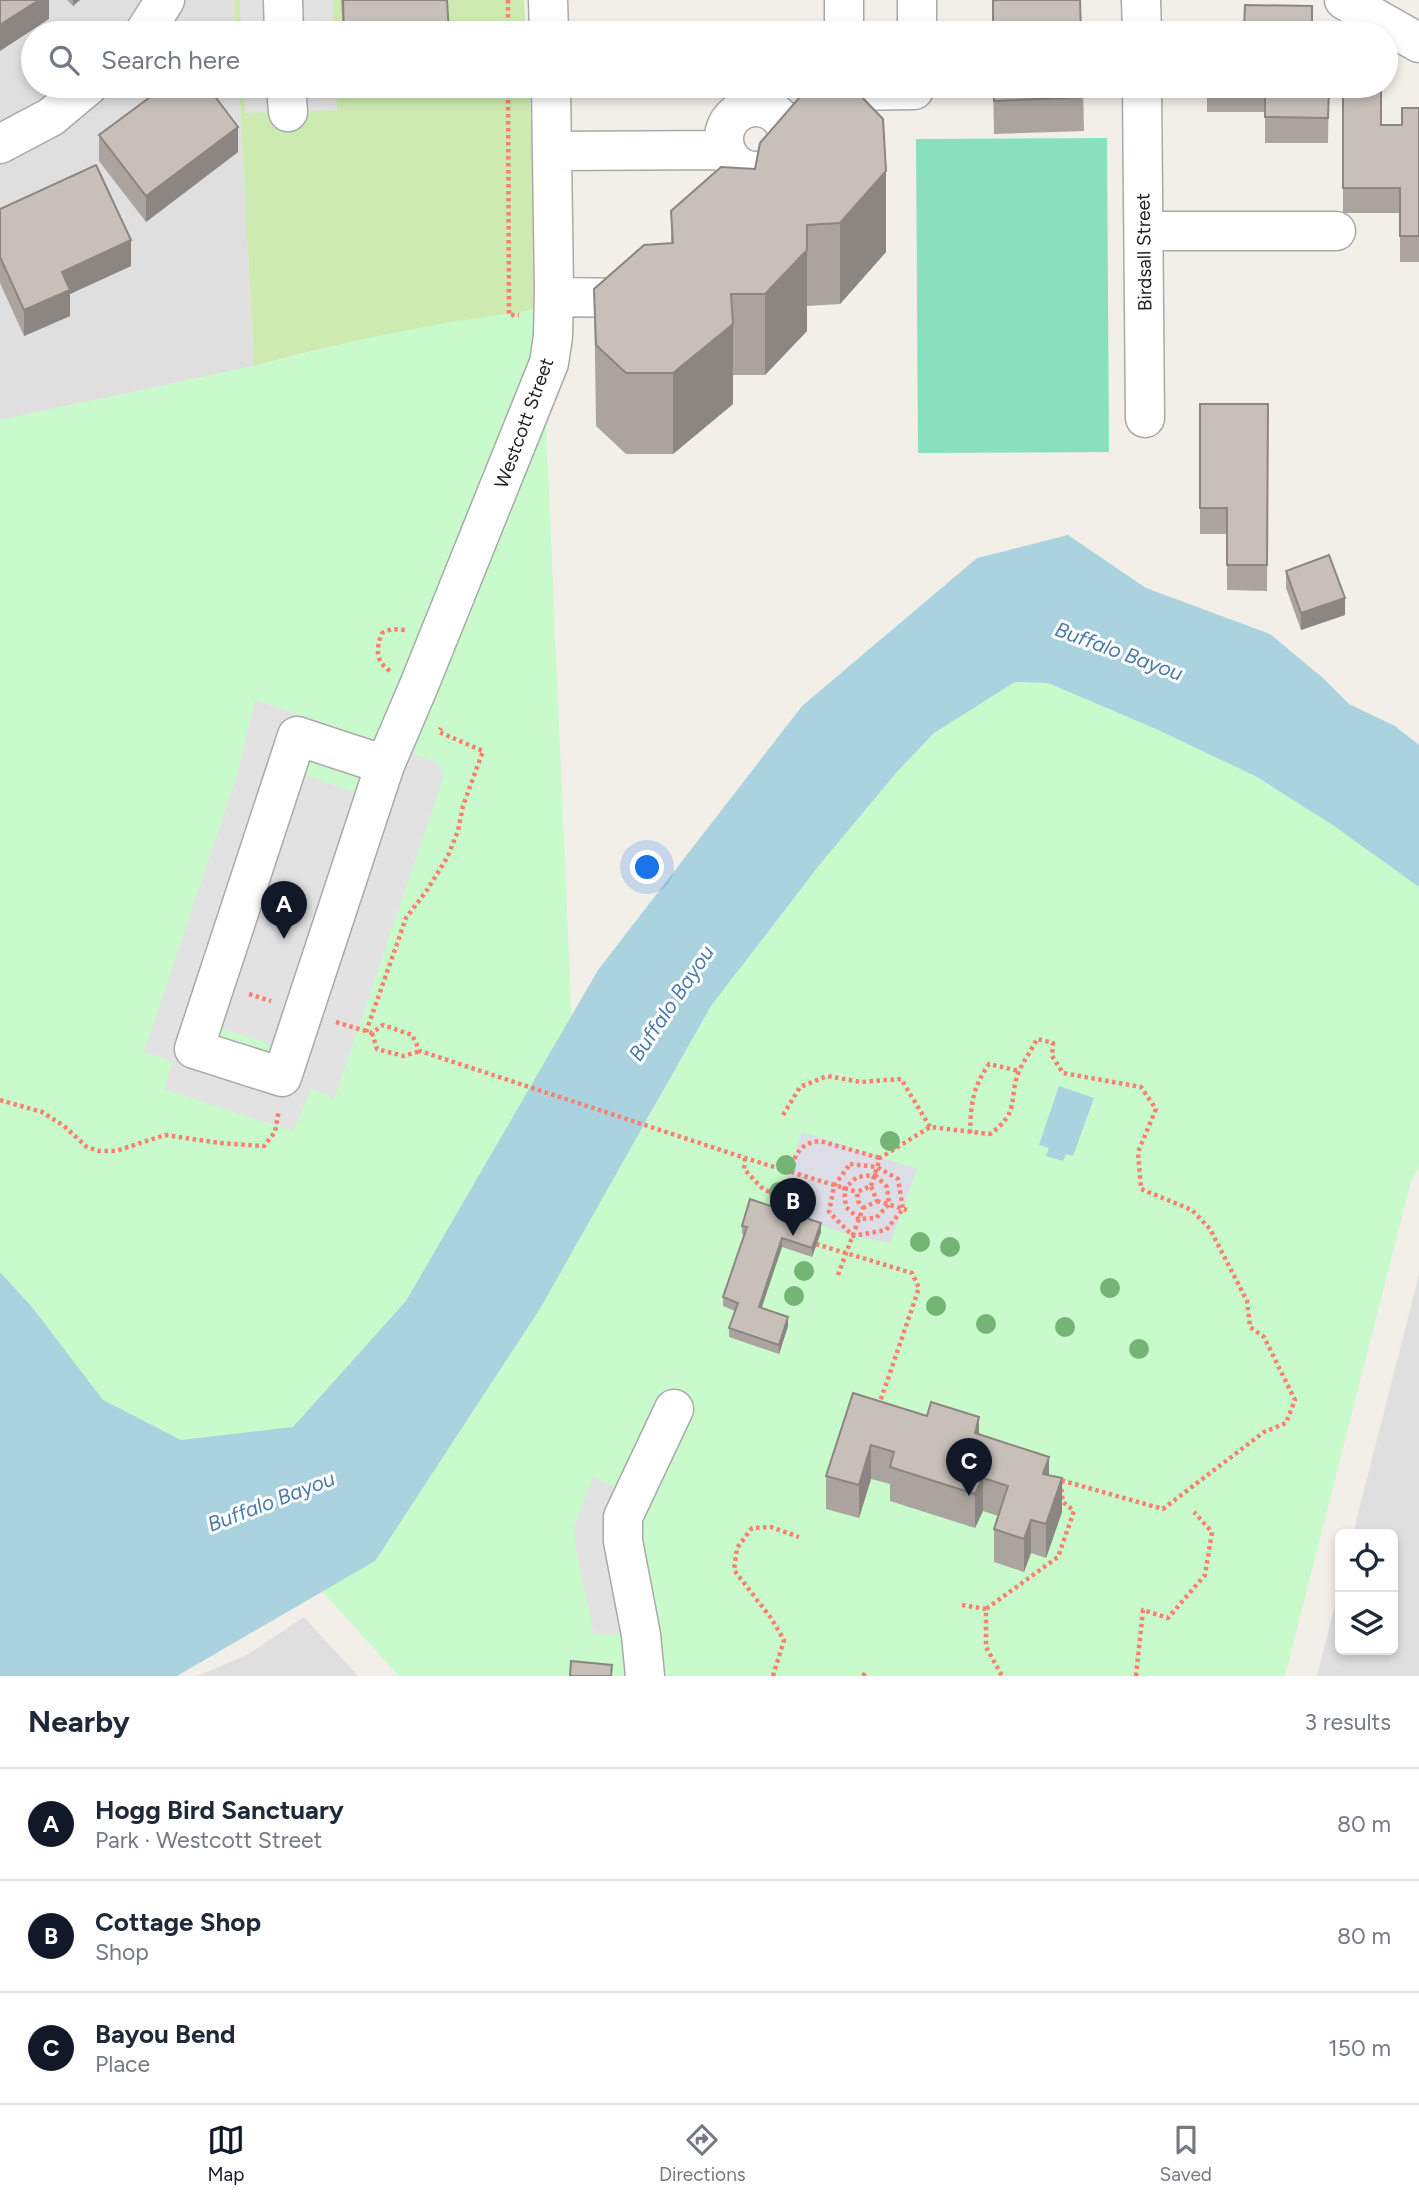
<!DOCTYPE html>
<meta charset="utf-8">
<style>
:root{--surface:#fff;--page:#f2f2f3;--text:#1f2937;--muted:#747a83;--line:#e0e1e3;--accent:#111827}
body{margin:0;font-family:Figtree,sans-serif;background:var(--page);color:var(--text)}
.controls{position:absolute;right:21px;bottom:21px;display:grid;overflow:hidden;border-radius:10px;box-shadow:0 4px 10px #0003}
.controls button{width:63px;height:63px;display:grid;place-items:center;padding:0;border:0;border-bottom:2px solid var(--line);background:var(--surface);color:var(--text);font:35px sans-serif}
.you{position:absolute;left:648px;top:868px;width:24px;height:24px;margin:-18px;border:5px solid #fff;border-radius:50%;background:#1a73e8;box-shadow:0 0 0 10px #1a73e833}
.badge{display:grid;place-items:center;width:46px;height:46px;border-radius:50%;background:var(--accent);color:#fff;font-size:23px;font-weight:700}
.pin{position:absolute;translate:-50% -58px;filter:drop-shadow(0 2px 4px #0008)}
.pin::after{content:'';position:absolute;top:37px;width:24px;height:21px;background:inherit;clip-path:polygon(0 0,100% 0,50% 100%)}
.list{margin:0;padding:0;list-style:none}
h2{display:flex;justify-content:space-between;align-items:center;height:91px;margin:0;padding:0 28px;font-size:30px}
h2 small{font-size:23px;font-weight:400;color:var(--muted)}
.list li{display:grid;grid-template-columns:46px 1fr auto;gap:21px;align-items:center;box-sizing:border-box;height:112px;padding:0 28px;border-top:2px solid var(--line)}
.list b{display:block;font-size:26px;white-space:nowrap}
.list p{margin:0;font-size:23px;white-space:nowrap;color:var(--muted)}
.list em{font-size:23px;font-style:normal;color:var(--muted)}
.icon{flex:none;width:38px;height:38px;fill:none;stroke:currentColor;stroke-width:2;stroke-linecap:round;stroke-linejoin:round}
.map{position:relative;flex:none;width:1419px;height:1676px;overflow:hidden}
.search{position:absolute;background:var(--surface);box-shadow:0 4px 10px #0003;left:21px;right:21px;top:21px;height:77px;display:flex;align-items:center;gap:18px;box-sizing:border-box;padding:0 24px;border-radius:38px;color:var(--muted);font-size:26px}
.sheet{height:427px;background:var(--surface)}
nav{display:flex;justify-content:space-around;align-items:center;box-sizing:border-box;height:98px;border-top:2px solid var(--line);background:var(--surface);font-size:19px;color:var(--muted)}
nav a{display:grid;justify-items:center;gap:4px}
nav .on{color:var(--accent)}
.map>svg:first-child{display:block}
.residential{fill:#e0dfdf}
.grass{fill:#cdebb0}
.park{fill:#c8facc}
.pitch{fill:#88e0be}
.parking{fill:#e2e2e2;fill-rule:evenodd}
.plaza{fill:#dddde8}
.water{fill:#aad3df}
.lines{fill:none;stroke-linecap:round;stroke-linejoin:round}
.minor-casing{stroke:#a9a9a9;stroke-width:41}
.path{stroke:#fa8072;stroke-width:4.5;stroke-dasharray:3.5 3.5;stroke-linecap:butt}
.minor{stroke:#fff;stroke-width:38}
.tree{fill:#74b475}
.wall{fill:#aba49e}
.shaded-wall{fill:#8b8681}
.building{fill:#c7bfb8;stroke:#8b8681;stroke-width:2}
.labels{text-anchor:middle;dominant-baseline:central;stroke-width:6;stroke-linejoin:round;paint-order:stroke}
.street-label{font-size:19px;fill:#222;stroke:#fff}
.water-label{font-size:21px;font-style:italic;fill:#4a7aab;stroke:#fff}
</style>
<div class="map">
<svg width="1419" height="1676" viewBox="0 0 1419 1676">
<rect width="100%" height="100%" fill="#f2efe9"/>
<path class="residential" d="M0 0H234L236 33H33V86H239L254 366 0 420Z
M1419 1274V1676H1317L1340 1584V1650H1393V1534H1353Z
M304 1617 358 1676H197L247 1655Z"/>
<path class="grass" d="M234 0H524L526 33H236Z
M239 86H529L541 309C444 323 349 340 254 366Z"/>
<path class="park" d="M541 309 572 1027 641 1126 647 1121 711 1006 821 863 896 773 934 733 1015 682 1048 683 1156 729 1257 777 1334 826 1419 887V1167L1411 1181 1285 1676H399L310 1578 0 1628V420L254 366 367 338 450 322Z"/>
<path class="pitch" d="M1107 138 1109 452 918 453 916 139Z"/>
<path class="parking" d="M240 0H333L334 33H241Z
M244 86H336L337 110 245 113Z
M255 700 437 762 444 776 334 1099 311 1089 293 1131 164 1089 173 1061 144 1052 237 775ZM308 759 349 767 359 779 353 792 303 774ZM220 1028 269 1044 270 1049 261 1056 217 1037Z
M593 1477 634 1496 641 1635 594 1634 577 1556 574 1527Z"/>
<path class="plaza" d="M802 1132 917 1169 890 1243 853 1236 787 1214 782 1193Z"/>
<path class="water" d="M1068 535 1146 588 1270 634 1323 678 1349 704 1395 726 1419 745V887L1334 826 1257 777 1156 729 1048 683 1015 682 934 733 896 773 821 863 711 1006 541 1307 375 1561 177 1676H0V1272L32 1307 103 1400 181 1440 293 1427 406 1301 598 970 802 706 977 558Z
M1059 1086 1094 1098 1073 1156 1066 1154 1063 1161 1046 1156 1049 1148 1039 1145Z"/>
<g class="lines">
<g class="minor-casing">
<path id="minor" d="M283 0 284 33
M548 0 549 33
M844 0V33
M917 0V33
M1141 0 1142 33
M1344 0 1419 43
M144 33 165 0
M286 86 288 112
M1142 86 1145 418
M845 91 914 90 915 86
M724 139a32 32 0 1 1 64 0a32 32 0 1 1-64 0Z
M0 144 51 117 88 86
M553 151 726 150
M1144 231H1336
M554 297 633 298 646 295
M385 765 297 736 194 1049 282 1077 385 765 420 683 549 363 553 336 554 290 551 86
M645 1676 641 1635 623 1541V1517L674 1409"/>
</g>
<path class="path" d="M508 0V33
M508 86 509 315H519
M390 671C375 661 376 649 382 633L392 629 405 630
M249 994 271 1001
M336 1022 372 1033 383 1025 412 1035 420 1051 745 1158 857 1192
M366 1032 406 918 427 890 447 858 458 831 463 806 483 751 439 732 441 728
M372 1033 377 1049 404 1056 420 1051
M0 1100 42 1112 64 1126 87 1147 99 1151H116L165 1135 220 1143 264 1146 275 1132 279 1110
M783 1115 800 1087 827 1076 861 1082 901 1079 930 1127
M970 1133C971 1104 972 1089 989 1064L1019 1071
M745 1158 744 1169 763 1189 777 1195 776 1206 781 1213
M850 1164 877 1167 898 1179 903 1209 886 1230 853 1236 829 1212 834 1186Z
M789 1172C796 1155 799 1143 820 1141L880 1158
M875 1175 887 1187 889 1204 876 1218 859 1219 846 1207 844 1189 857 1177Z
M871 1186 880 1158 930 1127 990 1134C1022 1111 1007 1098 1020 1069 1025 1059 1032 1049 1037 1039L1053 1043 1052 1056 1063 1073 1141 1087 1156 1109 1138 1152 1141 1189 1192 1210 1210 1229 1247 1301 1250 1327 1264 1337 1295 1400 1286 1423 1264 1432 1163 1509 1060 1480 1063 1502 1074 1511 1058 1557 986 1609
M877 1201 907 1210
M816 1244 912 1273 919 1288 879 1405
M838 1275 863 1208 858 1201 857 1192 871 1186 877 1201 863 1208
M962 1605 986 1609V1647L1002 1676
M773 1676 784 1640 771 1618 734 1570 737 1548 752 1528 771 1527 799 1537
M863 1676 865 1673
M1136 1676 1143 1610 1168 1618 1205 1575 1212 1532 1194 1512"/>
<use href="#minor" class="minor"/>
</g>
<g class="tree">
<circle cx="890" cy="1141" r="10"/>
<circle cx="786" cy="1165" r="10"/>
<circle cx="779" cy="1192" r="10"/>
<circle cx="920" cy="1242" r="10"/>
<circle cx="950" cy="1247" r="10"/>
<circle cx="804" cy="1271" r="10"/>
<circle cx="1110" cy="1288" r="10"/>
<circle cx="794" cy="1296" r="10"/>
<circle cx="936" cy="1306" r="10"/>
<circle cx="986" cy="1324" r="10"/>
<circle cx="1065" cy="1327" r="10"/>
<circle cx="1139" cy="1349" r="10"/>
</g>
<path class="wall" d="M67 0H80L73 6Z
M341 0H447L449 33H343Z
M993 86H1083L1084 131 994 134Z
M1207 86H1329L1328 143H1265V112H1207Z
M1343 86 1381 125H1402L1419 108V262H1400V213H1343Z
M99 135 238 152 146 222 99 161Z
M755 169 886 252 840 304 807 306V331L765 375H733V404L673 454H626L596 426 594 289 671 243V211Z
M0 209 131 266 70 294V316L24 336 0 283Z
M1200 404H1268L1267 591 1227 590V534H1200Z
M1286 571 1345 615 1301 630 1286 588Z
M742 1226 821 1232 812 1257 782 1247 761 1308 788 1326 779 1354 729 1337V1328L735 1311 723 1306V1297L744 1235 742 1234Z
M853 1393 979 1434 1049 1475 1062 1512 1046 1558 1031 1553 1024 1572 994 1562V1529L998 1516 983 1511 975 1528 890 1501V1484L871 1479 859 1518 826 1509V1476Z"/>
<path class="shaded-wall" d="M39 0H49V19L0 51V25Z
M73 0H80L73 6Z
M238 127V152L146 222V196Z
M886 171V252L840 304V223Z
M131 240V266L70 294V316L24 336V310L62 272Z
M807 250V331L765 375V294Z
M733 324V404L673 454V373Z
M1345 598V615L1301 630V613Z
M821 1223V1232L812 1257V1248Z
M782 1238V1247L759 1316V1307Z
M788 1317V1326L779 1354V1345Z
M979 1417V1451L975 1433Z
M871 1445V1479L859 1518V1485Z
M1049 1457V1491L1043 1474Z
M983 1478V1511L975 1528V1494Z
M1062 1478V1512L1046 1558V1524Z
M1031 1520V1553L1024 1572V1539Z"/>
<path class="building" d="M0 0H39L0 25Z
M343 0H447L449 33H344Z
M993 0H1080L1081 33H993Z
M1245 5 1312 6V24H1329V33H1208V28L1244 29Z
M165 86H207L238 127 146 196 99 135Z
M994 86H1083L1084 97 994 101Z
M1207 86H1329L1328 118 1265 117V87Z
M1343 86H1381V125H1402V108H1419V236H1400V188H1343Z
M805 91H856L883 119 886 171 840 223 807 225V250L765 294H731L733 324 673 373H626L596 345 594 289 644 245 673 243 671 211 721 167 755 169 760 143Z
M96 165 131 240 62 272 70 290 24 310 0 257V209Z
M1200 404H1268L1267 565H1227V508H1200Z
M1329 555 1345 598 1301 613 1286 571Z
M750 1199 821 1223 812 1248 782 1238 759 1307 788 1317 779 1345 729 1328 738 1303 723 1297 747 1227 742 1226Z
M853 1393 927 1416 931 1402 979 1417 975 1433 1049 1457 1043 1474 1062 1478 1046 1524 1031 1520 1024 1539 994 1529 1008 1486 983 1478 975 1494 890 1467 894 1452 871 1445 859 1485 826 1476Z
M571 1661 612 1665 611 1676H570Z"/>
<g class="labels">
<g class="street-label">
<text transform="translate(1144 252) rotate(-91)">Birdsall Street</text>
<text transform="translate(524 423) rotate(-70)">Westcott Street</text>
</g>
<g class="water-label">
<text transform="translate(1119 651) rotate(20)">Buffalo Bayou</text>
<text transform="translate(671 1003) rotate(-56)">Buffalo Bayou</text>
<text transform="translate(271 1501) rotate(-21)">Buffalo Bayou</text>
</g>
</g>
</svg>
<div class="controls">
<button><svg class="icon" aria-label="locate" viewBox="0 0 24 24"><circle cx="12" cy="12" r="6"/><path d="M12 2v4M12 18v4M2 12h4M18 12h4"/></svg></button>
<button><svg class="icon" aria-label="layers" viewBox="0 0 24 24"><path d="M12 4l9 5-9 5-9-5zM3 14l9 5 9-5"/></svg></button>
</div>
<div class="you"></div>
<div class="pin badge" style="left:284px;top:939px">A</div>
<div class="pin badge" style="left:793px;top:1236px">B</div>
<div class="pin badge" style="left:969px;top:1496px">C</div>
<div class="search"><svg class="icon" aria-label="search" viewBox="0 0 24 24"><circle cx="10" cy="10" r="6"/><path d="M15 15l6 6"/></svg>Search here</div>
</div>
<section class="sheet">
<h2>Nearby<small>3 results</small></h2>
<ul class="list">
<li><span class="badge">A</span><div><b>Hogg Bird Sanctuary</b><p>Park · Westcott Street</p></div><em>80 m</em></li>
<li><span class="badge">B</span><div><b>Cottage Shop</b><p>Shop</p></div><em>80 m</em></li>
<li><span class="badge">C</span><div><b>Bayou Bend</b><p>Place</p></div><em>150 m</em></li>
</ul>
</section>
<nav>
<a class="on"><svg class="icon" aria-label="map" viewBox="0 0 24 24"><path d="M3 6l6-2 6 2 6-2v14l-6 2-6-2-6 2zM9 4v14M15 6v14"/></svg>Map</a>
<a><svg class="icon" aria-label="directions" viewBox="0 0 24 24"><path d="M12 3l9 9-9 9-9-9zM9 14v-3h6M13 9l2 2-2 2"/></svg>Directions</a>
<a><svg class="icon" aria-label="saved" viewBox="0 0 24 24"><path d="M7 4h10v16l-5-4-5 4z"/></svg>Saved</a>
</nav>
